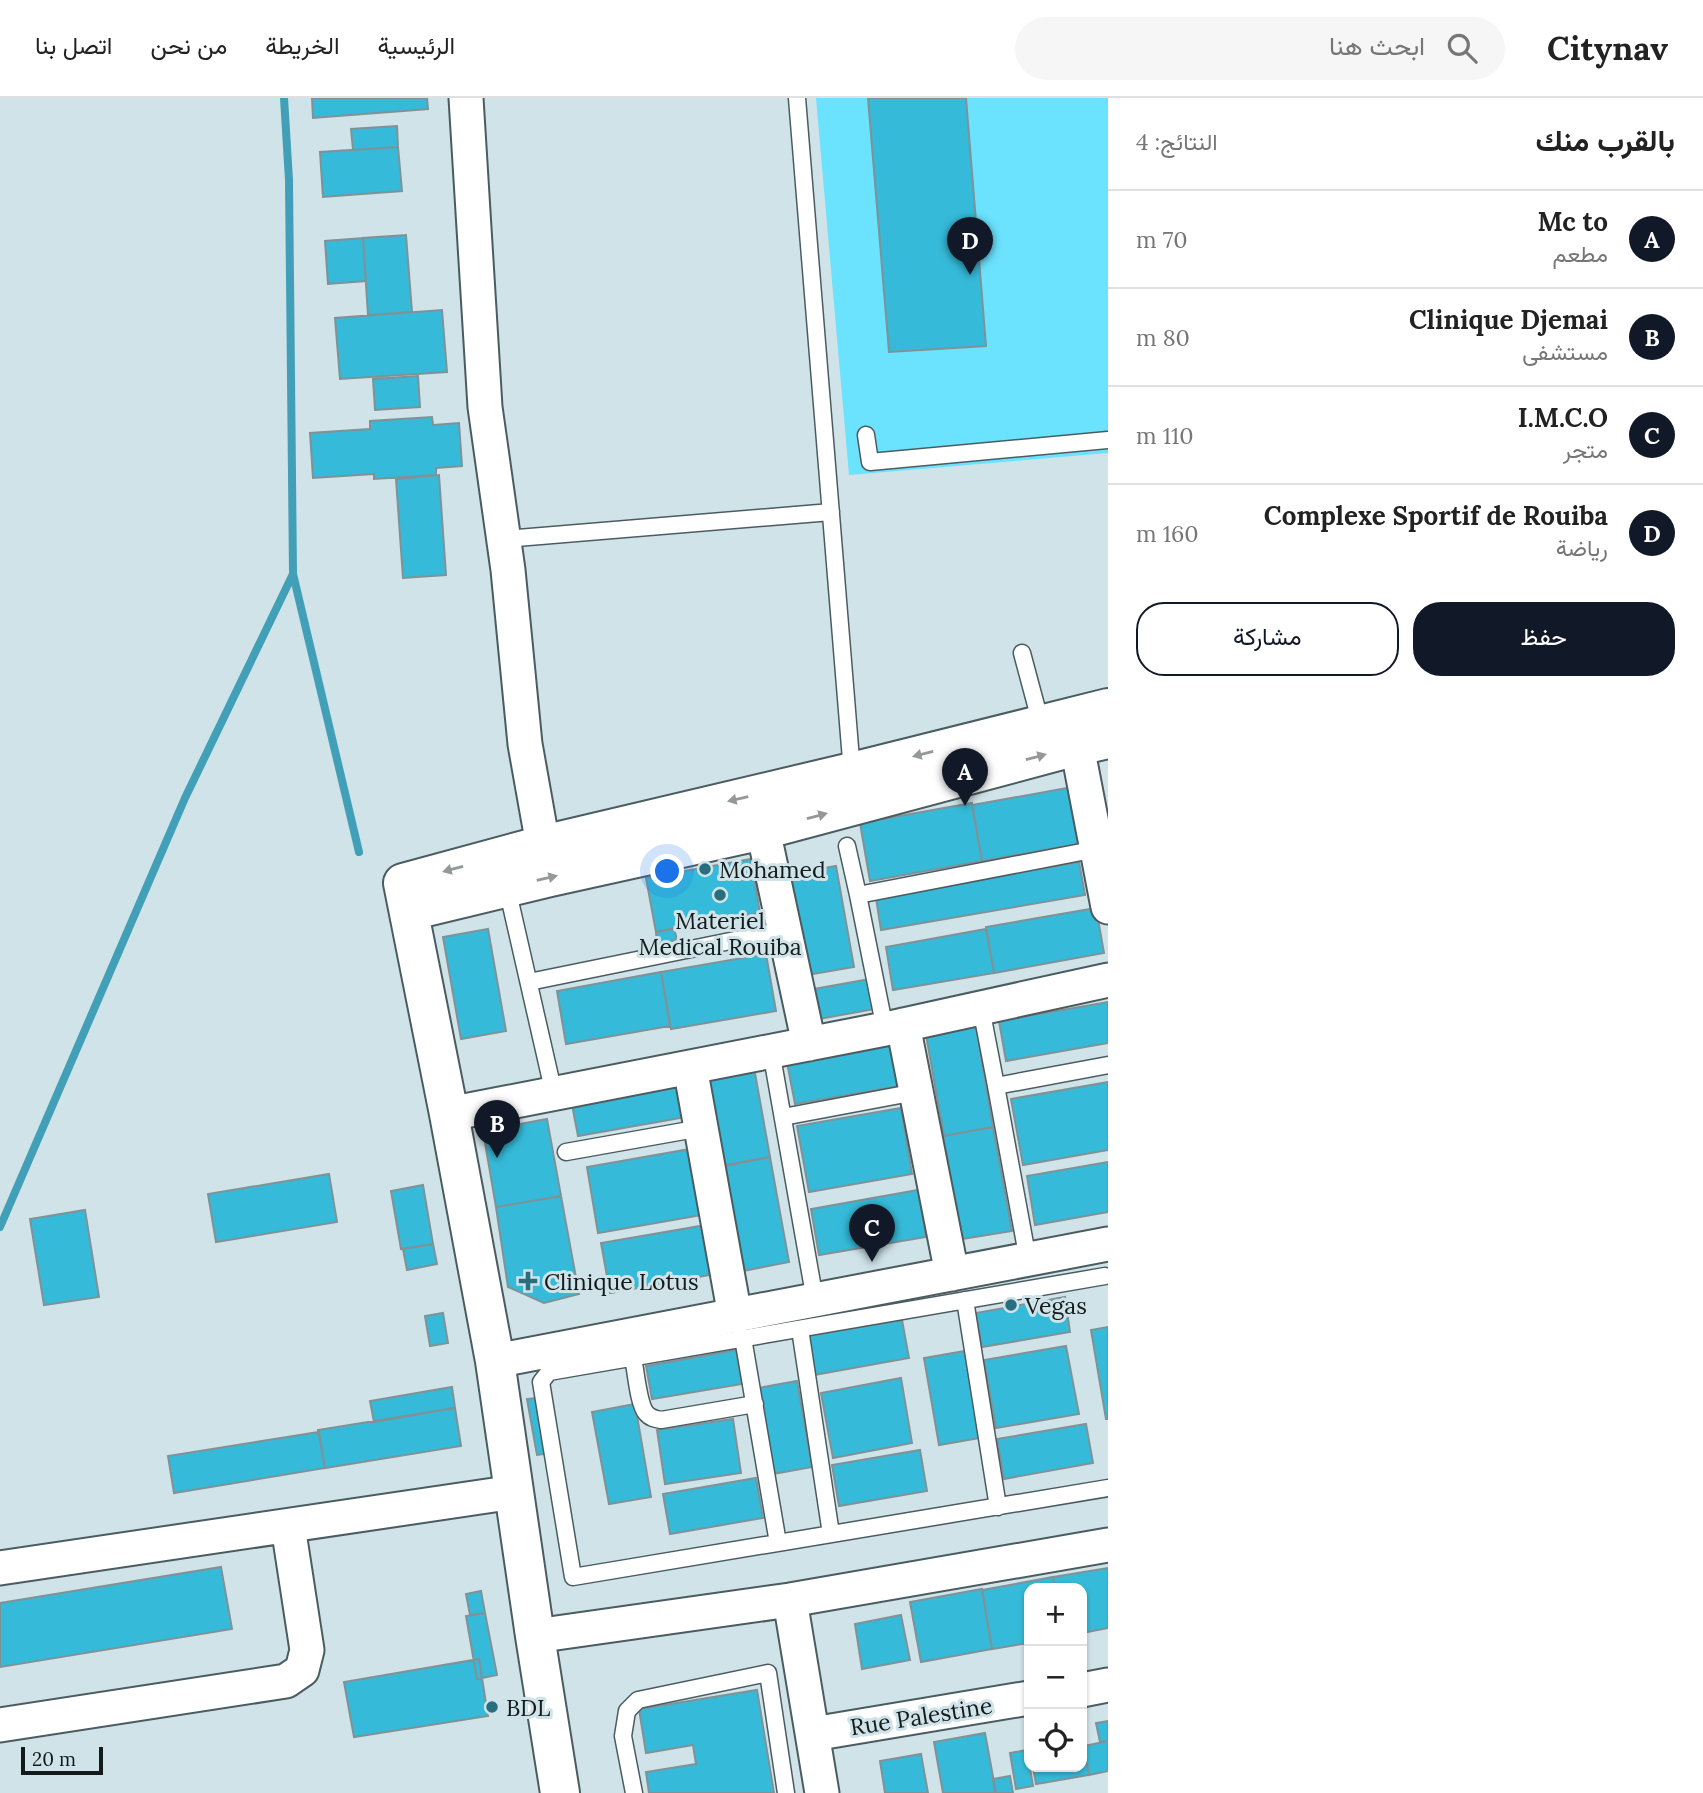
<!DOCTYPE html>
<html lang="ar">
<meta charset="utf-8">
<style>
:root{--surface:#fff;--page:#f6f6f6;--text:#222;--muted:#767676;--line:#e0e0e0;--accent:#111827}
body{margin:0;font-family:Lora,Vazirmatn,serif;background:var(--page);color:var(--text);direction:rtl}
.controls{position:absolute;right:21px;bottom:21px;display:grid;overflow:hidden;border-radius:14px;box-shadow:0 2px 5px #0004}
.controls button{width:63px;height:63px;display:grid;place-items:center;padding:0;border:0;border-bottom:2px solid var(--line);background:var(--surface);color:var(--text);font:35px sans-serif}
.scale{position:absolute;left:21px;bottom:18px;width:82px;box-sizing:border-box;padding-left:7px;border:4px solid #141b1d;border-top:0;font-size:19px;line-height:24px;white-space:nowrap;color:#141b1d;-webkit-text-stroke:5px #cfe3e8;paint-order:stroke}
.you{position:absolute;left:668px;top:774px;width:24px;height:24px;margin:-18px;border:5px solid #fff;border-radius:50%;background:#1a73e8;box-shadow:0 0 0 10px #1a73e833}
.badge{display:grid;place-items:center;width:46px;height:46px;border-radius:50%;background:var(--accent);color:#fff;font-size:23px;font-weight:700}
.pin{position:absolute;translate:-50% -58px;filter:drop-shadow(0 2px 4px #0008)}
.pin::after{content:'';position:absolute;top:37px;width:24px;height:21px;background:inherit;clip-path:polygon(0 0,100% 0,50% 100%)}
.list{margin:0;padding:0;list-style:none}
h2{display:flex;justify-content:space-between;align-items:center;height:91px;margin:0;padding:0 28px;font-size:30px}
h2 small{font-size:23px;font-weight:400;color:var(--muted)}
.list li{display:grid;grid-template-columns:46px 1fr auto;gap:21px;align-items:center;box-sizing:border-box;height:98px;padding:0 28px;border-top:2px solid var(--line)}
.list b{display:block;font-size:26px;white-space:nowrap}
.list p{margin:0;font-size:23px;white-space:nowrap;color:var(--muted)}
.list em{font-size:23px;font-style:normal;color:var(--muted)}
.actions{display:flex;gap:14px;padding:21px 28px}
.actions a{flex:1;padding:16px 0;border:2px solid var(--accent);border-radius:28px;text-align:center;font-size:24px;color:var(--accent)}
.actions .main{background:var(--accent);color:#fff}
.icon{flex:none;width:38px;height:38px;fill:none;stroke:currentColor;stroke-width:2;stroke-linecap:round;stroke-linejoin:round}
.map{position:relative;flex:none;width:1108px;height:1695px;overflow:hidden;direction:ltr}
header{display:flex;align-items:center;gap:42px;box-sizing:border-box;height:98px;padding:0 35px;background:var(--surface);border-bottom:2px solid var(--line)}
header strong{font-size:33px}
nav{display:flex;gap:38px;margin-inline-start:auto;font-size:24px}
.search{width:490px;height:63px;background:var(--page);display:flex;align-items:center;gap:18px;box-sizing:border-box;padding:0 24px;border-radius:38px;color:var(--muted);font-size:26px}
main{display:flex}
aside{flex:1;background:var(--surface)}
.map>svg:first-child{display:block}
.green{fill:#6be2fe}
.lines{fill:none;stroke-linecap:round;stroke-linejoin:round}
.stream{stroke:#41a0b7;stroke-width:8}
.building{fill:#35bbd9;stroke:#7f9297;stroke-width:2}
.lane-casing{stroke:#4b5c61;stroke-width:19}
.street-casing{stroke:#4b5c61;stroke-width:37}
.secondary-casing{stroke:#4b5c61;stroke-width:42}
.lane{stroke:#fff;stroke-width:16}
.street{stroke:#fff;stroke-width:33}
.secondary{stroke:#fff;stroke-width:38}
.oneway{fill:#959899}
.poi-dot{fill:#296e7e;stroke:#cfe3e8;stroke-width:2.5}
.labels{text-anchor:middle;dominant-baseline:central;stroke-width:6;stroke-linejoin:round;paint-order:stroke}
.poi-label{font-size:23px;fill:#141b1d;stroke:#cfe3e8;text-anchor:start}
.street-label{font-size:23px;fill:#141b1d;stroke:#cfe3e8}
</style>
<header>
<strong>Citynav</strong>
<div class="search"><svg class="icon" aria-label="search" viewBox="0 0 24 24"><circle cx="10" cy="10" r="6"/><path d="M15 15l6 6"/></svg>ابحث هنا</div>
<nav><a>الرئيسية</a><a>الخريطة</a><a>من نحن</a><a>اتصل بنا</a></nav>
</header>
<main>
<aside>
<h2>بالقرب منك<small>النتائج: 4</small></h2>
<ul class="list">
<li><span class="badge">A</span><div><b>Mc to</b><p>مطعم</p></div><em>70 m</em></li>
<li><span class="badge">B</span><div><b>Clinique Djemai</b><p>مستشفى</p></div><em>80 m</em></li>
<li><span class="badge">C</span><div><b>I.M.C.O</b><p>متجر</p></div><em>110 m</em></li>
<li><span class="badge">D</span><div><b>Complexe Sportif de Rouiba</b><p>رياضة</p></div><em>160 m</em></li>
</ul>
<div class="actions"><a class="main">حفظ</a><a>مشاركة</a></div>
</aside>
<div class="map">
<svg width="1108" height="1695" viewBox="0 0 1108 1695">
<rect width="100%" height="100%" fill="#cfe3e8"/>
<path class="green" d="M816 0H1108V355L849 377Z"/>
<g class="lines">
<path class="stream" d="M293 476 359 754
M0 1129 185 700 293 476 289 82 284 0"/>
</g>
<path class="building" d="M312 0H427L428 11 313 20Z
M868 0H966L986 248 889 254Z
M397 28 398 49 353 52 351 31Z
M398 49 402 93 323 99 320 54Z
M406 137 412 214 368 217 363 140Z
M363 140 366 183 328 186 325 143Z
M442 212 447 274 340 281 335 220Z
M418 278 420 309 375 312 373 281Z
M432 319 433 327 459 325 462 368 436 370V377L374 381V376L313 380 310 335 370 331V323Z
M439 377 446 477 403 480 396 381Z
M1073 689 1083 745 982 763 972 707Z
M972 705 982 763 870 783 860 725Z
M751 761 760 815 656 834 646 780Z
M1079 764 1085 797 881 832 876 800Z
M836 768 854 869 801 878 783 777Z
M1096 810 1104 855 994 875 986 829Z
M674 830 677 842 657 846 656 834Z
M488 831 506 933 461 941 443 839Z
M986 831 994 875 893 892 886 849Z
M766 856 776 913 671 931 661 874Z
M661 874 670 928 566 946 557 893Z
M870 881 875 911 813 922 808 892Z
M1108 904V945L1006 963 999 923Z
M976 929 993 1029 944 1038 926 937Z
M891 941 899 988 795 1006 786 959Z
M753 964 770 1059 724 1068 707 973Z
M678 977 686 1019 578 1038 570 996Z
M1108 984V1052L1023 1067 1011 1001Z
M901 1010 912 1076 809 1094 797 1028Z
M547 1021 561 1098 496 1109 483 1033Z
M993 1029 1012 1133 962 1141 943 1038Z
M690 1051 702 1117 598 1135 587 1069Z
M770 1059 789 1164 743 1173 725 1067Z
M1108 1064V1114L1035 1127 1027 1078Z
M329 1076 337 1124 216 1144 208 1096Z
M423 1087 433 1146 401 1151 391 1093Z
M918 1092 926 1139 819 1157 811 1111Z
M561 1098 579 1196 544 1205 508 1189 496 1109Z
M85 1112 99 1199 44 1207 30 1121Z
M706 1127 715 1176 610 1195 601 1145Z
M433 1146 437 1166 407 1172 403 1151Z
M1065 1199 1070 1234 982 1249 976 1215Z
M443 1215 448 1245 430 1248 425 1218Z
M902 1222 909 1260 814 1277 807 1238Z
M1108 1229V1321H1106L1091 1232Z
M1066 1248 1079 1316 996 1330 984 1262Z
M736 1252 742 1286 652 1301 646 1268Z
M965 1253 980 1340 939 1347 924 1260Z
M901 1280 912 1345 833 1360 821 1295Z
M797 1283 812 1369 773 1376 758 1290Z
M452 1289 455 1310 374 1324 370 1303Z
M535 1300 545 1356 537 1357 527 1301Z
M635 1306 651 1399 609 1406 592 1314Z
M455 1310 461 1348 325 1370 318 1332Z
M733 1321 741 1375 665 1386 657 1332Z
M1086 1326 1093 1365 1004 1381 997 1341Z
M319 1334 325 1370 174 1395 168 1358Z
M920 1352 927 1393 839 1408 832 1367Z
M756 1380 763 1420 670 1436 663 1396Z
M221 1469 232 1531 0 1569V1505Z
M1108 1470V1530L1082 1535V1490H1055L1053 1479Z
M1053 1479 1055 1490H1029V1545L992 1551 982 1492Z
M982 1491 992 1551 921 1564 910 1504Z
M481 1493 485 1515 470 1517 466 1496Z
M485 1515 497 1577 477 1581 466 1518Z
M901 1517 910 1562 862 1571 855 1526Z
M479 1561 488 1618 354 1639 344 1584Z
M757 1592 774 1695H649L646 1674 696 1666 693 1647 646 1655 639 1611Z
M1108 1623V1643L1100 1644 1096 1625Z
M985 1635 996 1695H943L934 1644Z
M1082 1635 1089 1677 1036 1686 1033 1669H1082Z
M1108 1643V1673L1089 1677 1084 1648Z
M1027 1652 1033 1688 1016 1691 1010 1655Z
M921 1656 928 1695H885L880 1663Z
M1010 1678 1013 1695H995L993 1681Z"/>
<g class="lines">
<g class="lane-casing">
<path id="lane" d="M797 0 852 674
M866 337 870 364 1108 342
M504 441 831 414
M1022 555 1041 626
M847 748 858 797
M507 790 554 996
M529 884 784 832
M981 910 996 988
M885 931 858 797 1097 751
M771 953 815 1202
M783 1019 916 994
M566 1054 701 1030
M1028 1162 996 988 1108 967
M1105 1178 549 1274 541 1284 573 1479 1108 1390
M965 1202 998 1409
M800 1231 831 1436
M743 1240 778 1445
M633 1260C636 1273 638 1305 646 1315 650 1320 655 1321 661 1322L755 1306
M634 1695 623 1638 627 1613 638 1602 768 1575 786 1695"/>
</g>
<g class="street-casing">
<path id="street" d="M466 0 485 309 508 472 525 646 543 747
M1077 648 1108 809
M763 732 809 946
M903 927 952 1176
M690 969 735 1218
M449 1016 885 931 1108 882
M495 1263 1108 1146
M0 1470 514 1394
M790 1502 822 1695
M535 1538 790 1502 1108 1447
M1082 1592 1108 1587
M0 1627 286 1583 302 1572 307 1552 288 1428
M813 1636 1029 1600"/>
</g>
<g class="secondary-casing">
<path id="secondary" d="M409 813 550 779 763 732 1077 648 1108 641
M560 1695 535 1538 495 1263 449 1016 403 785 543 747 852 674 1108 610"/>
</g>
<use href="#lane" class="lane"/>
<use href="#street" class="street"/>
<use href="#secondary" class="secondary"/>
</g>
<defs><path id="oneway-solid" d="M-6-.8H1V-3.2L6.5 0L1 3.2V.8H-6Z" transform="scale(1.75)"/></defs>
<g class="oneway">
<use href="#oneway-solid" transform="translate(923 656) rotate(166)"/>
<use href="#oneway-solid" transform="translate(1036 659) rotate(-15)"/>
<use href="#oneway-solid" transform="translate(738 701) rotate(167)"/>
<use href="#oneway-solid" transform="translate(817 718) rotate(-15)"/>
<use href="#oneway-solid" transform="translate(453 771) rotate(165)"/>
<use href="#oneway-solid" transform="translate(547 780) rotate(-13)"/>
</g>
<g class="poi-dot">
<circle cx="705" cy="771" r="7"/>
<circle cx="720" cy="797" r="7"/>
<path d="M524.5 1172.5h7v7h7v7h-7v7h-7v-7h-7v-7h7z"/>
<circle cx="1011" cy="1207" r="7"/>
<circle cx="492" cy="1609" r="7"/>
</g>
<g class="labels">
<g class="poi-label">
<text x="719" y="771">Mohamed</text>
<text x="720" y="822" text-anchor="middle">Materiel<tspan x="720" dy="26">Medical Rouiba</tspan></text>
<text x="544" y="1183">Clinique Lotus</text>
<text x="1025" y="1207">Vegas</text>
<text x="506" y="1609">BDL</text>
</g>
<g class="street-label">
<text transform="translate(921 1618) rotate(-9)">Rue Palestine</text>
</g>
</g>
</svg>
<div class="controls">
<button>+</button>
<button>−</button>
<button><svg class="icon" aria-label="locate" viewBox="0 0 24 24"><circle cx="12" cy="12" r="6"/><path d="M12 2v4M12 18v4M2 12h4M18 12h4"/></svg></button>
</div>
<div class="scale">20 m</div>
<div class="you"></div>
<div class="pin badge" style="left:965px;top:708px">A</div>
<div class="pin badge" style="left:497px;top:1060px">B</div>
<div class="pin badge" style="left:872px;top:1164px">C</div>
<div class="pin badge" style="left:970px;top:177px">D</div>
</div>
</main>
